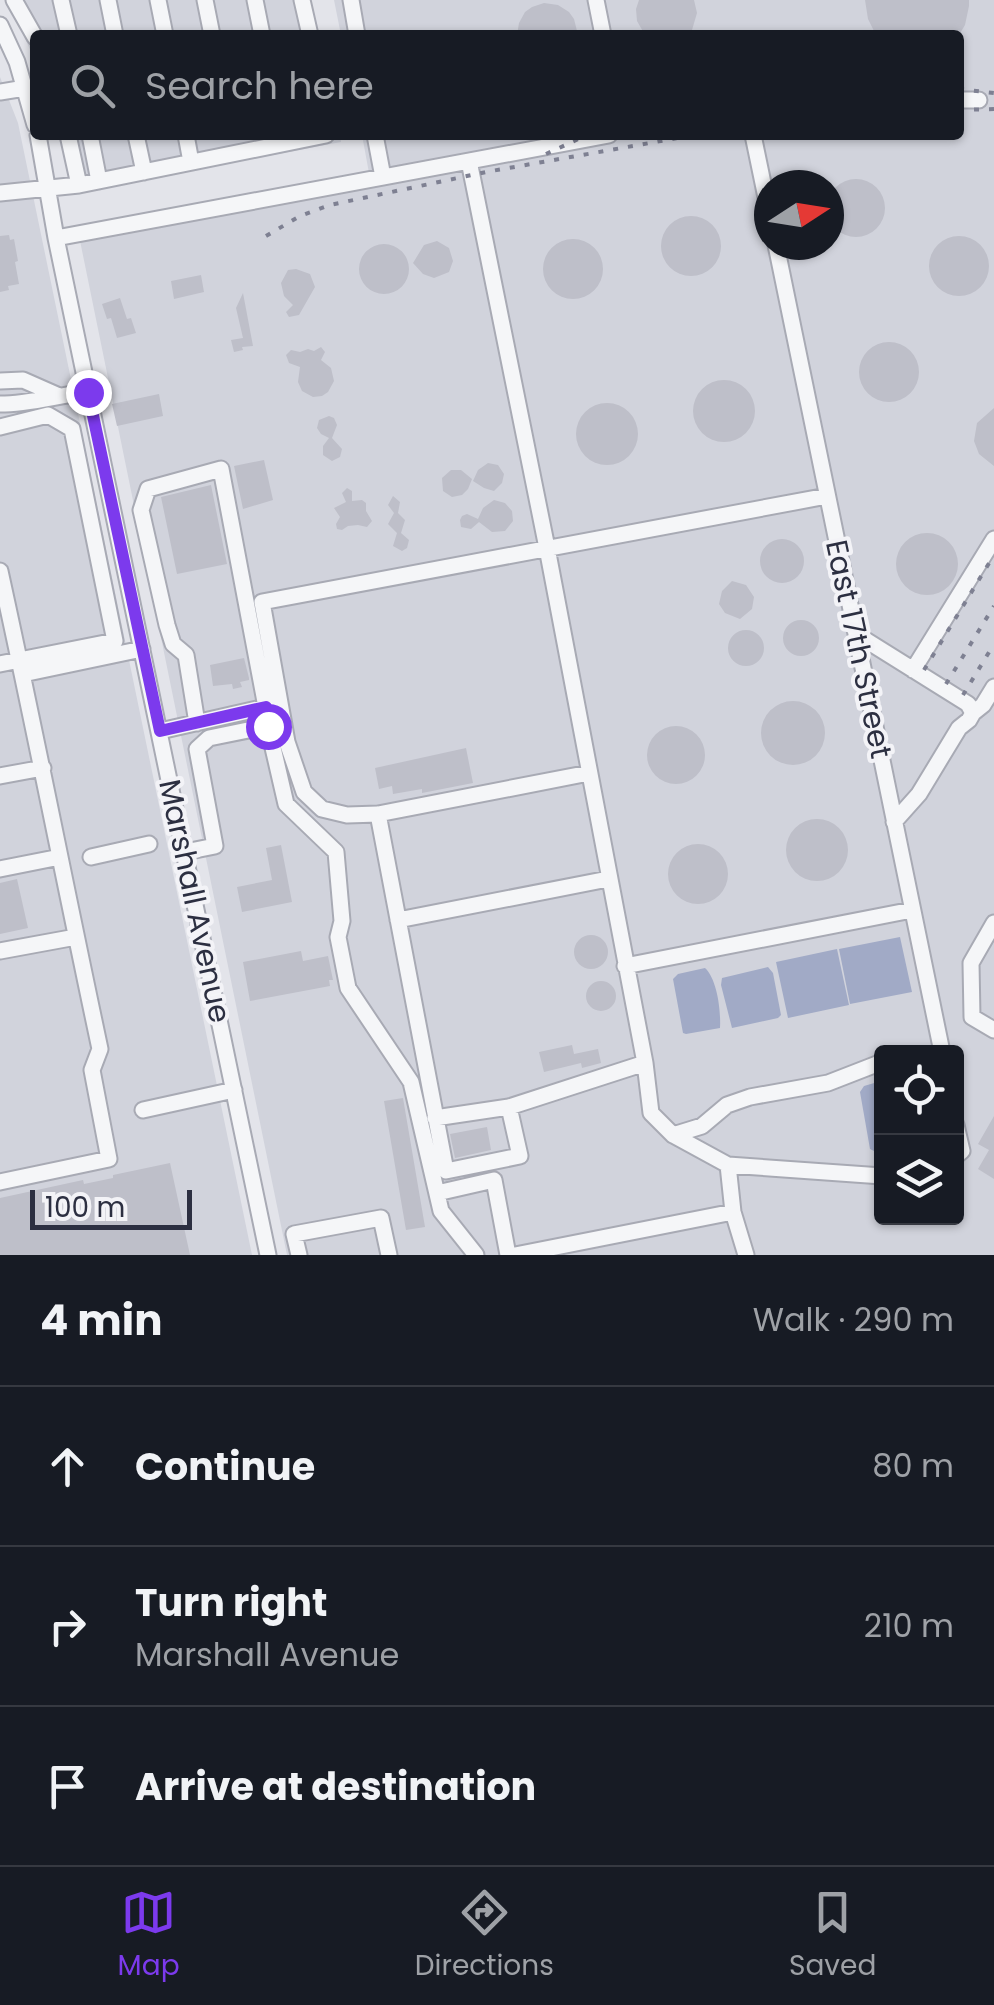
<!DOCTYPE html>
<meta charset="utf-8">
<style>
:root{--surface:#171b24;--page:#242831;--text:#f1f3f6;--muted:#9ea1a6;--line:#363941;--accent:#7c3aed}
body{margin:0;font-family:Poppins,sans-serif;background:var(--page);color:var(--text)}
.controls{position:absolute;right:30px;bottom:30px;display:grid;overflow:hidden;border-radius:10px;box-shadow:0 2px 8px #0004}
.controls button{width:90px;height:90px;display:grid;place-items:center;padding:0;border:0;border-bottom:2px solid var(--line);background:var(--surface);color:var(--text);font:50px sans-serif}
.compass{position:absolute;left:754px;top:170px;width:90px;height:90px;border-radius:50%;background:var(--surface);box-shadow:0 2px 8px #0004;rotate:78deg}
.scale{position:absolute;left:30px;bottom:25px;width:162px;box-sizing:border-box;padding-left:10px;border:5px solid #2c2f41;border-top:0;font-size:28px;line-height:35px;white-space:nowrap;color:#2c2f41;-webkit-text-stroke:8px #f3f3f7;paint-order:stroke}
.stop{position:absolute;width:30px;height:30px;margin:-22px;border:8px solid #7c3aed;border-radius:50%;background:#fff}
.stop.end{background:#7c3aed;border-color:#fff;box-shadow:0 2px 10px #0008}
.list{margin:0;padding:0;list-style:none}
h2{display:flex;justify-content:space-between;align-items:center;height:130px;margin:0;padding:0 40px;font-size:42px}
h2 small{font-size:32px;font-weight:400;color:var(--muted)}
.list li{display:grid;grid-template-columns:65px 1fr auto;gap:30px;align-items:center;box-sizing:border-box;height:160px;padding:0 40px;border-top:2px solid var(--line)}
.list b{display:block;font-size:38px;white-space:nowrap}
.list p{margin:0;font-size:32px;white-space:nowrap;color:var(--muted)}
.list em{font-size:32px;font-style:normal;color:var(--muted)}
.icon{flex:none;width:55px;height:55px;fill:none;stroke:currentColor;stroke-width:2;stroke-linecap:round;stroke-linejoin:round}
.map{position:relative;flex:none;width:994px;height:1255px;overflow:hidden}
.search{position:absolute;background:var(--surface);box-shadow:0 2px 8px #0004;left:30px;right:30px;top:30px;height:110px;display:flex;align-items:center;gap:25px;box-sizing:border-box;padding:0 35px;border-radius:10px;color:var(--muted);font-size:38px}
.sheet{height:610px;background:var(--surface)}
nav{display:flex;justify-content:space-around;align-items:center;box-sizing:border-box;height:140px;border-top:2px solid var(--line);background:var(--surface);font-size:28px;color:var(--muted)}
nav a{display:grid;justify-items:center;gap:5px}
nav .on{color:var(--accent)}
.map>svg:first-child{display:block}
.built{fill:#d1d3dc;fill-rule:evenodd}
.water{fill:#a1aac6}
.building{fill:#bebfc9}
.lines{fill:none;stroke-linecap:round;stroke-linejoin:round}
.minor-casing{stroke:#a8aab4;stroke-width:19}
.minor{stroke:#f5f6f8;stroke-width:15}
.rail{stroke:#7e8092;stroke-width:4;stroke-dasharray:5 10;stroke-linecap:butt}
.route{stroke:#7c3aed;stroke-width:12}
.labels{text-anchor:middle;dominant-baseline:central;stroke-width:8;stroke-linejoin:round;paint-order:stroke}
.street-label{font-size:30px;fill:#2c2f41;stroke:#f3f3f7}
</style>
<div class="map">
<svg width="994" height="1255" viewBox="0 0 994 1255">
<rect width="100%" height="100%" fill="#e3e4ea"/>
<path class="built" d="M7 0H311L319 35H35V60Z
M334 0H994V1255H287L77 226 369 173 362 135H959V35H341ZM769 185H829V245H769ZM882 1052H956V1218H882Z
M0 77 18 123 252 1255H0Z
M60 135H340L341 142 72 193Z"/>
<path class="water" d="M900 937 912 992 850 1004 839 949Z
M837 949 849 1005 788 1018 776 962Z
M768 967 773 973 781 1015 778 1018 732 1028 721 985 722 978Z
M705 968C717 979 721 1010 720 1028L686 1034 683 1033 673 979 678 974Z
M881 1081 882 1155 870 1149 860 1092 864 1086Z"/>
<path class="building" d="M639 0H694L697 13 692 30 689 35H645L637 21 636 9Z
M865 0H969V6L965 25 959 35H876L868 19Z
M544 3 558 5 569 12 574 19 578 35H517L519 23 525 12 532 7Z
M827 208a29 29 0 1 1 58 0a29 29 0 1 1-58 0Z
M661 246a30 30 0 1 1 60 0a30 30 0 1 1-60 0Z
M9 235 10 240 14 239 18 261 15 262 19 284 8 286 9 290 0 292V236Z
M929 266a30 30 0 1 1 60 0a30 30 0 1 1-60 0Z
M543 269a30 30 0 1 1 60 0a30 30 0 1 1-60 0Z
M437 241 449 248 453 261 449 272 434 278 423 274 413 263 424 245Z
M359 269a25 25 0 1 1 50 0a25 25 0 1 1-50 0Z
M296 269 310 274 315 287 299 315 289 317 286 312 293 305 284 296 281 283 288 270Z
M201 275 204 292 174 299 171 281Z
M243 293 253 346 242 347 243 350 234 352 231 340 243 338 236 308Z
M120 298 127 319 131 318 136 333 117 338 111 318 107 319 102 304Z
M859 372a30 30 0 1 1 60 0a30 30 0 1 1-60 0Z
M321 347 325 352 321 360 331 368 334 381 328 392 322 396 313 397 302 391 298 382 300 367 289 363 286 355 291 350 300 352 308 349 314 351Z
M693 411a31 31 0 1 1 62 0a31 31 0 1 1-62 0Z
M159 394 163 416 117 426 112 404Z
M576 434a31 31 0 1 1 62 0a31 31 0 1 1-62 0Z
M994 408V466L979 454 974 441 977 423Z
M329 416 334 418 337 425 332 438 342 449 340 457 332 461 323 455V446L329 438 321 434 317 428 319 420Z
M264 460 273 500 243 509 234 466Z
M488 463 498 465 504 474 502 483 494 491 484 488 473 481 478 470Z
M451 470H461L472 479 468 489 462 495 452 497 443 491 442 478Z
M211 485 227 564 177 574 161 497Z
M347 488 352 491V501L362 500 366 503V511L372 521 367 527 358 525 348 526 342 530 337 529 336 524 340 517 334 508 346 502 342 493Z
M393 496 400 502 398 513 405 520 401 533 409 540 407 548 402 551 393 546 397 533 388 524 394 513 388 505Z
M494 500 505 503 512 511 513 521 505 531 492 532 479 522 471 529 461 527 460 520 462 516 467 514 478 519 483 508Z
M896 564a31 31 0 1 1 62 0a31 31 0 1 1-62 0Z
M760 561a22 22 0 1 1 44 0a22 22 0 1 1-44 0Z
M732 581 746 585 754 597 752 609 740 619 725 613 719 604 722 591Z
M783 638a18 18 0 1 1 36 0a18 18 0 1 1-36 0Z
M728 648a18 18 0 1 1 36 0a18 18 0 1 1-36 0Z
M244 658 249 678V680L240 682 242 687 233 689 232 684 213 686 210 665Z
M761 733a32 32 0 1 1 64 0a32 32 0 1 1-64 0Z
M647 755a29 29 0 1 1 58 0a29 29 0 1 1-58 0Z
M466 748 473 783 422 793V789L393 794 392 786 379 789 375 768Z
M786 850a31 31 0 1 1 62 0a31 31 0 1 1-62 0Z
M668 874a30 30 0 1 1 60 0a30 30 0 1 1-60 0Z
M281 845 292 902 242 912 237 887 272 880 266 848Z
M17 879 28 928 0 934V883Z
M574 952a17 17 0 1 1 34 0a17 17 0 1 1-34 0Z
M301 951 303 961 328 956 333 980H329L330 986 250 1001 243 962Z
M586 996a15 15 0 1 1 30 0a15 15 0 1 1-30 0Z
M572 1045 574 1054 598 1049 601 1063 582 1068 581 1063 544 1072 539 1052Z
M403 1098 425 1227 406 1230 384 1101Z
M994 1116V1179L978 1169 989 1150 978 1144Z
M487 1127 491 1150 455 1158 450 1134Z
M170 1163 190 1255H0V1198L83 1180 84 1184 113 1178V1175Z"/>
<g class="lines">
<g class="minor-casing">
<path id="minor" d="M14 0 35 37
M61 0 69 35
M108 0 115 35
M158 0 165 35
M205 0 212 35
M255 0 262 35
M302 0 310 35
M351 0 357 35
M596 0 603 35
M0 25 17 62 35 125
M0 92 25 88
M959 100H979
M38 135 56 238 268 1255
M90 135 99 181
M136 135 144 172
M186 135 191 162
M375 135 383 177
M753 135 769 212
M469 161 547 548 645 1063
M79 185 326 135
M0 193 79 185 68 135
M56 238 609 135
M776 245 942 1052
M0 381 23 380 57 395
M0 404C31 404 58 395 88 392
M0 427 48 415 72 429 115 641 0 664
M0 571C35 730 66 890 100 1049L92 1070 109 1159 0 1182
M856 634 968 704 973 713 969 720 959 728 919 794 894 822
M913 670 994 539
M23 674 142 649
M973 713 983 705 994 687
M160 731 266 707 221 469 148 489 141 510 167 625 173 644 186 655 197 723
M589 773 378 814 347 815 322 809 304 792 287 742 262 602 827 496
M0 776 43 768
M378 814 446 1171 520 1156 509 1107
M185 852 215 846 197 749 209 738 268 726 286 804 336 852 342 921 338 937 348 988 411 1082 441 1211 476 1255
M91 857 149 844
M0 869 60 857
M398 920 608 879
M994 923 971 963 972 1017 994 1030
M0 951 76 937
M625 966 912 910
M143 1110 234 1090
M435 1118 509 1107 645 1063 651 1113 673 1135 728 1165
M956 1125 962 1151 956 1156
M673 1135 702 1126 727 1105 750 1097 828 1083 882 1062
M437 1193 494 1180 508 1255
M733 1212 728 1165 882 1176
M299 1255 294 1234 381 1218 389 1255
M515 1255 733 1212 746 1255"/>
</g>
<use href="#minor" class="minor"/>
<path class="rail" d="M959 89 994 93
M959 110 994 109
M546 154 587 135
M266 236 300 216 330 205 486 172 695 135
M924 670 994 555
M946 684 994 606
M963 695 994 644"/>
</g>
<g class="lines">
<path class="route" d="M88 392 160 731 266 707 268 726"/>
</g>
<g class="labels">
<g class="street-label">
<text transform="translate(859 649) rotate(78)">East 17th Street</text>
<text transform="translate(195 901) rotate(78)">Marshall Avenue</text>
</g>
</g>
</svg>
<div class="controls">
<button><svg class="icon" aria-label="locate" viewBox="0 0 24 24"><circle cx="12" cy="12" r="6"/><path d="M12 2v4M12 18v4M2 12h4M18 12h4"/></svg></button>
<button><svg class="icon" aria-label="layers" viewBox="0 0 24 24"><path d="M12 4l9 5-9 5-9-5zM3 14l9 5 9-5"/></svg></button>
</div>
<svg class="compass" viewBox="-18 -18 36 36"><path d="M0-13l5 13h-10z" fill="#e53935"/><path d="M0 13l5-13h-10z" fill="#9ea1a6"/></svg>
<div class="scale">100 m</div>
<div class="stop" style="left:268px;top:726px"></div>
<div class="stop end" style="left:88px;top:392px"></div>
<div class="search"><svg class="icon" aria-label="search" viewBox="0 0 24 24"><circle cx="10" cy="10" r="6"/><path d="M15 15l6 6"/></svg>Search here</div>
</div>
<section class="sheet">
<h2>4 min<small>Walk · 290 m</small></h2>
<ul class="list">
<li><svg class="icon" aria-label="ahead" viewBox="0 0 24 24"><path d="M12 20V5M6 11l6-6 6 6"/></svg><div><b>Continue</b></div><em>80 m</em></li>
<li><svg class="icon" aria-label="right" viewBox="0 0 24 24"><path d="M7 20v-9h11M14 6l5 5-5 5"/></svg><div><b>Turn right</b><p>Marshall Avenue</p></div><em>210 m</em></li>
<li><svg class="icon" aria-label="arrive" viewBox="0 0 24 24"><path d="M6 21V4h12l-3 4 3 4H6"/></svg><div><b>Arrive at destination</b></div></li>
</ul>
</section>
<nav>
<a class="on"><svg class="icon" aria-label="map" viewBox="0 0 24 24"><path d="M3 6l6-2 6 2 6-2v14l-6 2-6-2-6 2zM9 4v14M15 6v14"/></svg>Map</a>
<a><svg class="icon" aria-label="directions" viewBox="0 0 24 24"><path d="M12 3l9 9-9 9-9-9zM9 14v-3h6M13 9l2 2-2 2"/></svg>Directions</a>
<a><svg class="icon" aria-label="saved" viewBox="0 0 24 24"><path d="M7 4h10v16l-5-4-5 4z"/></svg>Saved</a>
</nav>
